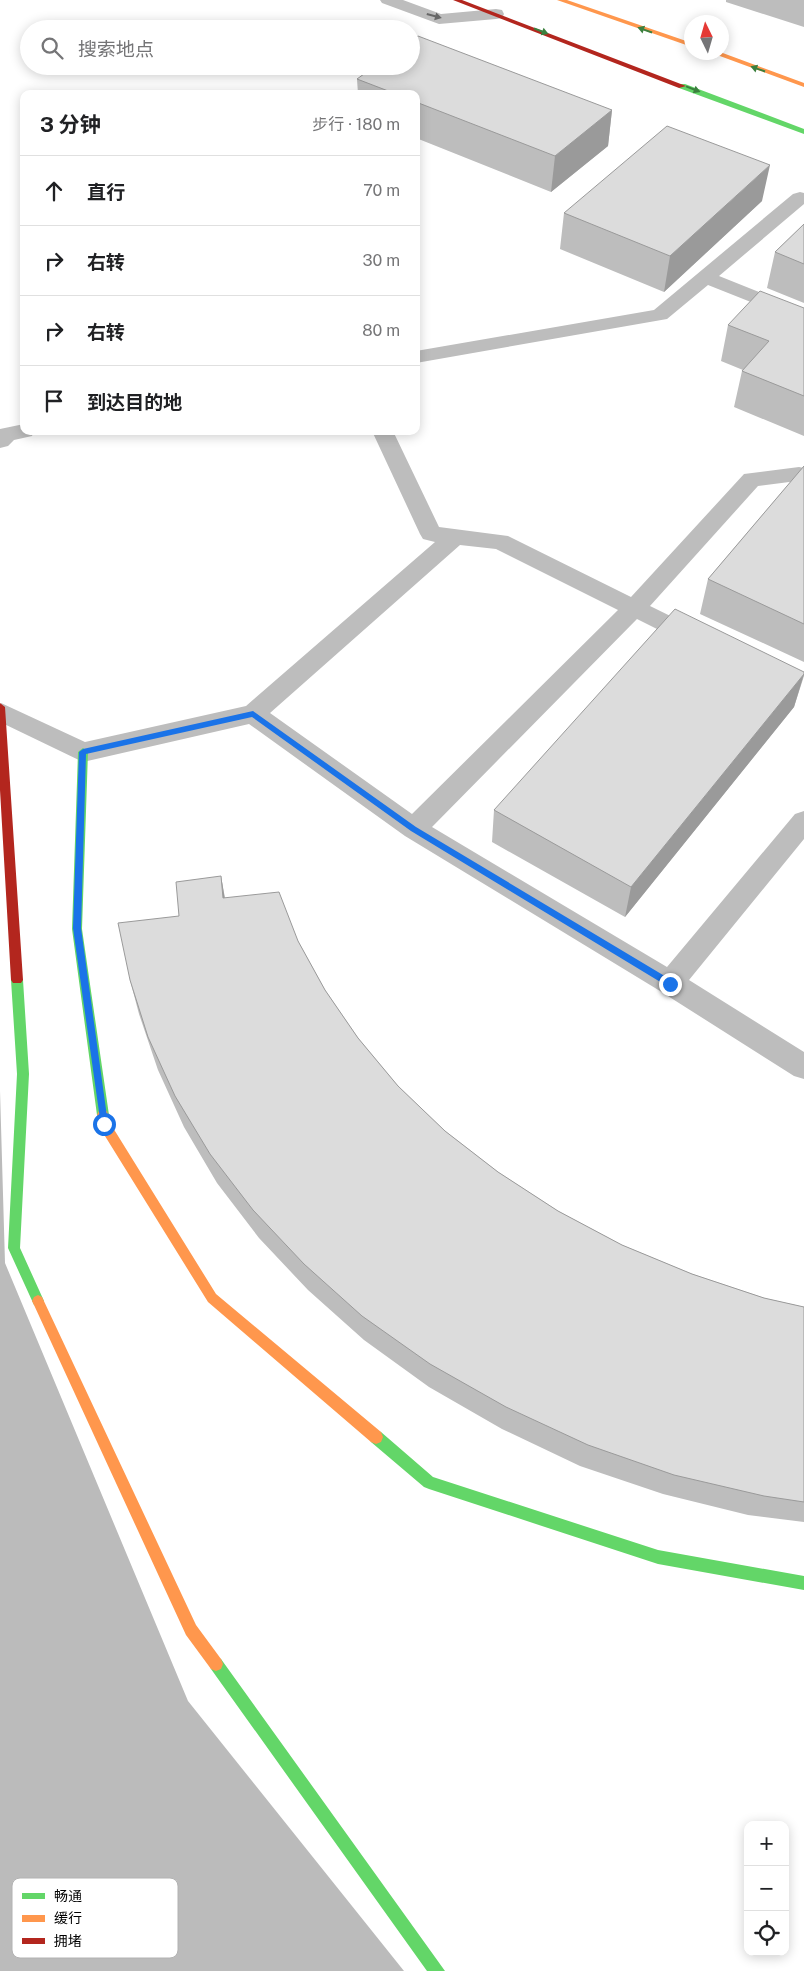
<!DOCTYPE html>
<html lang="zh">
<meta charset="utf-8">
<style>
:root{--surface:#fff;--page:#f2f2f2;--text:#202124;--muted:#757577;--line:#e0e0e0}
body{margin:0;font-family:"Public Sans","Noto Sans SC",sans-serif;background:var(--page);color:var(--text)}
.controls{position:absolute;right:15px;bottom:15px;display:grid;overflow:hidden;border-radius:10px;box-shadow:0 2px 12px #0003}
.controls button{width:45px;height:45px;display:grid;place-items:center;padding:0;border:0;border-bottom:1px solid var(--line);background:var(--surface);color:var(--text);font:25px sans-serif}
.compass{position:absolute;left:684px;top:15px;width:45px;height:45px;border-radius:50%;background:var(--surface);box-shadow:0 2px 12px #0003;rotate:355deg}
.stop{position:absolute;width:15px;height:15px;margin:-11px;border:4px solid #1a73e8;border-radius:50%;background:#fff}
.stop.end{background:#1a73e8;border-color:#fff;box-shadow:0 1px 5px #0008}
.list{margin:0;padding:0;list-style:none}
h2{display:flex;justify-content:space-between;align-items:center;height:65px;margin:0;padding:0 20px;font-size:21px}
h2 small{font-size:16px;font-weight:400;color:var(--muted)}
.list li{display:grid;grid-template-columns:32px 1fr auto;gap:15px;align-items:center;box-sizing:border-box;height:70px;padding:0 20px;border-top:1px solid var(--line)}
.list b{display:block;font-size:19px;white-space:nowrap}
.list em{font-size:16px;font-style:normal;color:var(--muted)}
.icon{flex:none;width:28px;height:28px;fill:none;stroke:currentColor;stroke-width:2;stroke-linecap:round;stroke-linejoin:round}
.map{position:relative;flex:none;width:804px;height:1971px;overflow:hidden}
.search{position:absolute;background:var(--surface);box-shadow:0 2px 12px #0003;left:20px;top:20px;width:400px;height:55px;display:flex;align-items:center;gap:12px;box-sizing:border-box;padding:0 18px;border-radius:28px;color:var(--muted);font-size:19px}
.panel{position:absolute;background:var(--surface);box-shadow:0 2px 12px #0003;left:20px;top:90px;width:400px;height:345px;border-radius:10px}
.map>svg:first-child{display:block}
.water{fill:#bbb}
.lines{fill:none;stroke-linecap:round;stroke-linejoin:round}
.street{fill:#bdbdbd;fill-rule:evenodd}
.fast{fill:#63d668;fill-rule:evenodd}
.slow{fill:#ff974d;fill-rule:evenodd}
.jam{fill:#b3261e;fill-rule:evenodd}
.wall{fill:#bdbdbd}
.shaded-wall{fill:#9a9a9a}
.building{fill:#dcdcdc;stroke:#9a9a9a}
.oneway{fill:#686868}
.oneway2{fill:#3b803e}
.route{fill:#1a73e8}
.key{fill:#fff;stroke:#b2b2b2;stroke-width:1}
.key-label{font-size:14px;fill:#000}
</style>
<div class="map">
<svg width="804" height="1971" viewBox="0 0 804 1971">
<rect width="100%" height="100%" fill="#fff"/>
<path class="water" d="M0 1091 5 1263 188 1701 404 1971H0Z"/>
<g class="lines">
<path class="street" d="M380 0H403L441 14 496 9 502 10 504 14 502 18 496 19 439 24 382 3Z
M800 192 804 193V204L719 276 804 310V323L708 285 667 319 416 363V351L654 310 793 194Z
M24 424V431H34L32 436 14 440 8 446 0 448V429Z
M372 431H393L439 527 508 536 631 597 744 474 799 467 804 468V483L797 481 758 486 650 606 705 633 709 639 705 645 697 648 689 645 637 619 432 827 667 967 795 814 804 811V839L689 980 804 1052V1079L794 1076 660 991 405 836 249 724 83 762 0 722 1 703 85 742 246 706 435 542 423 539 420 534ZM460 545 496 549 618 610 412 814 270 713Z"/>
<path class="fast" d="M679 84H685L804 129V134L679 88Z
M83 748 88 752 82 929 109 1115 107 1119 103 1120 99 1119 97 1115 72 929 78 752Z
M17 975 21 977 23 980 29 1074 20 1248 44 1301 42 1305 38 1307 34 1305 8 1248 17 1074 11 980 13 977Z
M376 1430 381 1432 433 1477 658 1550 804 1576V1590L658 1564 429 1489 424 1487 371 1442 369 1437 371 1432Z
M216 1657 221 1659 445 1971H427L211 1669 209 1664 211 1659Z"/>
<path class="slow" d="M557 0H567L692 43V47Z
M709 52H720L804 83V87Z
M103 1110 107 1111 110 1123 216 1294 381 1432 383 1437 381 1442 376 1444 371 1442 208 1302 100 1128 97 1115 99 1111Z
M38 1295 42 1297 196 1625 221 1659 223 1664 221 1669 216 1671 211 1669 186 1635 34 1305 32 1301 34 1297Z"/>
<path class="jam" d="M453 0H462L686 86 679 88Z
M0 703 5 707 23 980 21 983H13L11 980 0 790Z"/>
</g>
<path class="wall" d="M726 0H804V27L726 2Z
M357 79 612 110 608 146 551 192 416 138V94H358Z
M762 201 664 292 560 249 564 213Z
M804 224V303L767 288 775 252Z
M804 308V436L734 407 742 371 743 370 721 361 728 325Z
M804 466V662L700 614 708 579Z
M804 672V676L794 707 625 917 492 842 494 810Z
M221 876 225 898 298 941 325 990 358 1038 398 1086 445 1131 498 1172 558 1211 622 1245 692 1274 764 1298 804 1307V1522L748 1515 663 1494 580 1466 502 1429 429 1387 364 1340 308 1290 259 1238 217 1183 184 1127 158 1070 139 1014 130 980 179 916Z"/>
<path class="shaded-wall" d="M612 110 608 146 551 192 555 156Z
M770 165 762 201 664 292 670 256Z
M804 674 794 707 625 917 631 887Z
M221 876 227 912 223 898Z"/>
<path class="building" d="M418 36 612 110 555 156 416 102V94H396L357 79 375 66H411V41Z
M667 126 770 165 670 256 564 213Z
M804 224V264L775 252Z
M760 291 804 308V396L742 371 769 341 728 325Z
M804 466V624L708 579Z
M675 609 804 672V674L631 887 494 810Z
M221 876 223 898 279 892 298 941 325 990 358 1038 398 1086 445 1131 498 1172 558 1211 622 1245 692 1274 764 1298 804 1307V1502L764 1496 674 1475 588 1445 506 1407 430 1364 362 1316 304 1264 253 1210 210 1154 175 1096 148 1037 130 980 118 923 179 916 176 882Z"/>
<defs><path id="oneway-solid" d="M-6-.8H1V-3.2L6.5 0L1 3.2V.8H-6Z" transform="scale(1.25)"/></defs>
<use class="oneway" href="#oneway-solid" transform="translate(434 16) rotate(15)"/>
<g class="oneway2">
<use href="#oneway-solid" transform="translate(645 30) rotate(-161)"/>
<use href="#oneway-solid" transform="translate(541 31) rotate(21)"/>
<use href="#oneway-solid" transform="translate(758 69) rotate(-161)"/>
<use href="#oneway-solid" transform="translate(693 89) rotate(21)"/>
</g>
<path class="route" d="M253 711 416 827 673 981V986H667L411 831 252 717 86 754 81 928 108 1124 107 1126H101L73 928 79 752 83 749Z"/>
<rect x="12" y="1878" width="166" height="80" rx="8" class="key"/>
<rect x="22" y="1893" width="23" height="6" fill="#63d668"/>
<rect x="22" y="1915" width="23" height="7" fill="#ff974d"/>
<rect x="22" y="1938" width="23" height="6" fill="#b3261e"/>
<g class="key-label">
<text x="54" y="1901">畅通</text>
<text x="54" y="1923">缓行</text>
<text x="54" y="1946">拥堵</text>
</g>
</svg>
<div class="controls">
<button>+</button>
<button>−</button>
<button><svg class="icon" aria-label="locate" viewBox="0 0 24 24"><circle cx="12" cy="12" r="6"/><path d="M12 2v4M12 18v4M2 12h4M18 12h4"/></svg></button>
</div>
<svg class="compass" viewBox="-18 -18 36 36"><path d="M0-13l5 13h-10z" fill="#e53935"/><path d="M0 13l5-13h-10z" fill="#757577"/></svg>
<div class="stop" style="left:104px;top:1124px"></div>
<div class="stop end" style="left:670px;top:984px"></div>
<div class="search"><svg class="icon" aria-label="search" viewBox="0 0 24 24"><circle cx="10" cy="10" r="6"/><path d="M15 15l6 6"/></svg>搜索地点</div>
<section class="panel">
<h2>3 分钟<small>步行 · 180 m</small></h2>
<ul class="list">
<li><svg class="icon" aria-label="ahead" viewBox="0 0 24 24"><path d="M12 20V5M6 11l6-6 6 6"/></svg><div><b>直行</b></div><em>70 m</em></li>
<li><svg class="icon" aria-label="right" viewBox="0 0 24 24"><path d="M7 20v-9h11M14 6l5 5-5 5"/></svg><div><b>右转</b></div><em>30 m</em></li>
<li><svg class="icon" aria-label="right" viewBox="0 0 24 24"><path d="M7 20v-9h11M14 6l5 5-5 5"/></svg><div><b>右转</b></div><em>80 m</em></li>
<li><svg class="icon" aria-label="arrive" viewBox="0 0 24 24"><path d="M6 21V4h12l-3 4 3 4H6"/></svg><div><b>到达目的地</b></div></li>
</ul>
</section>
</div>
